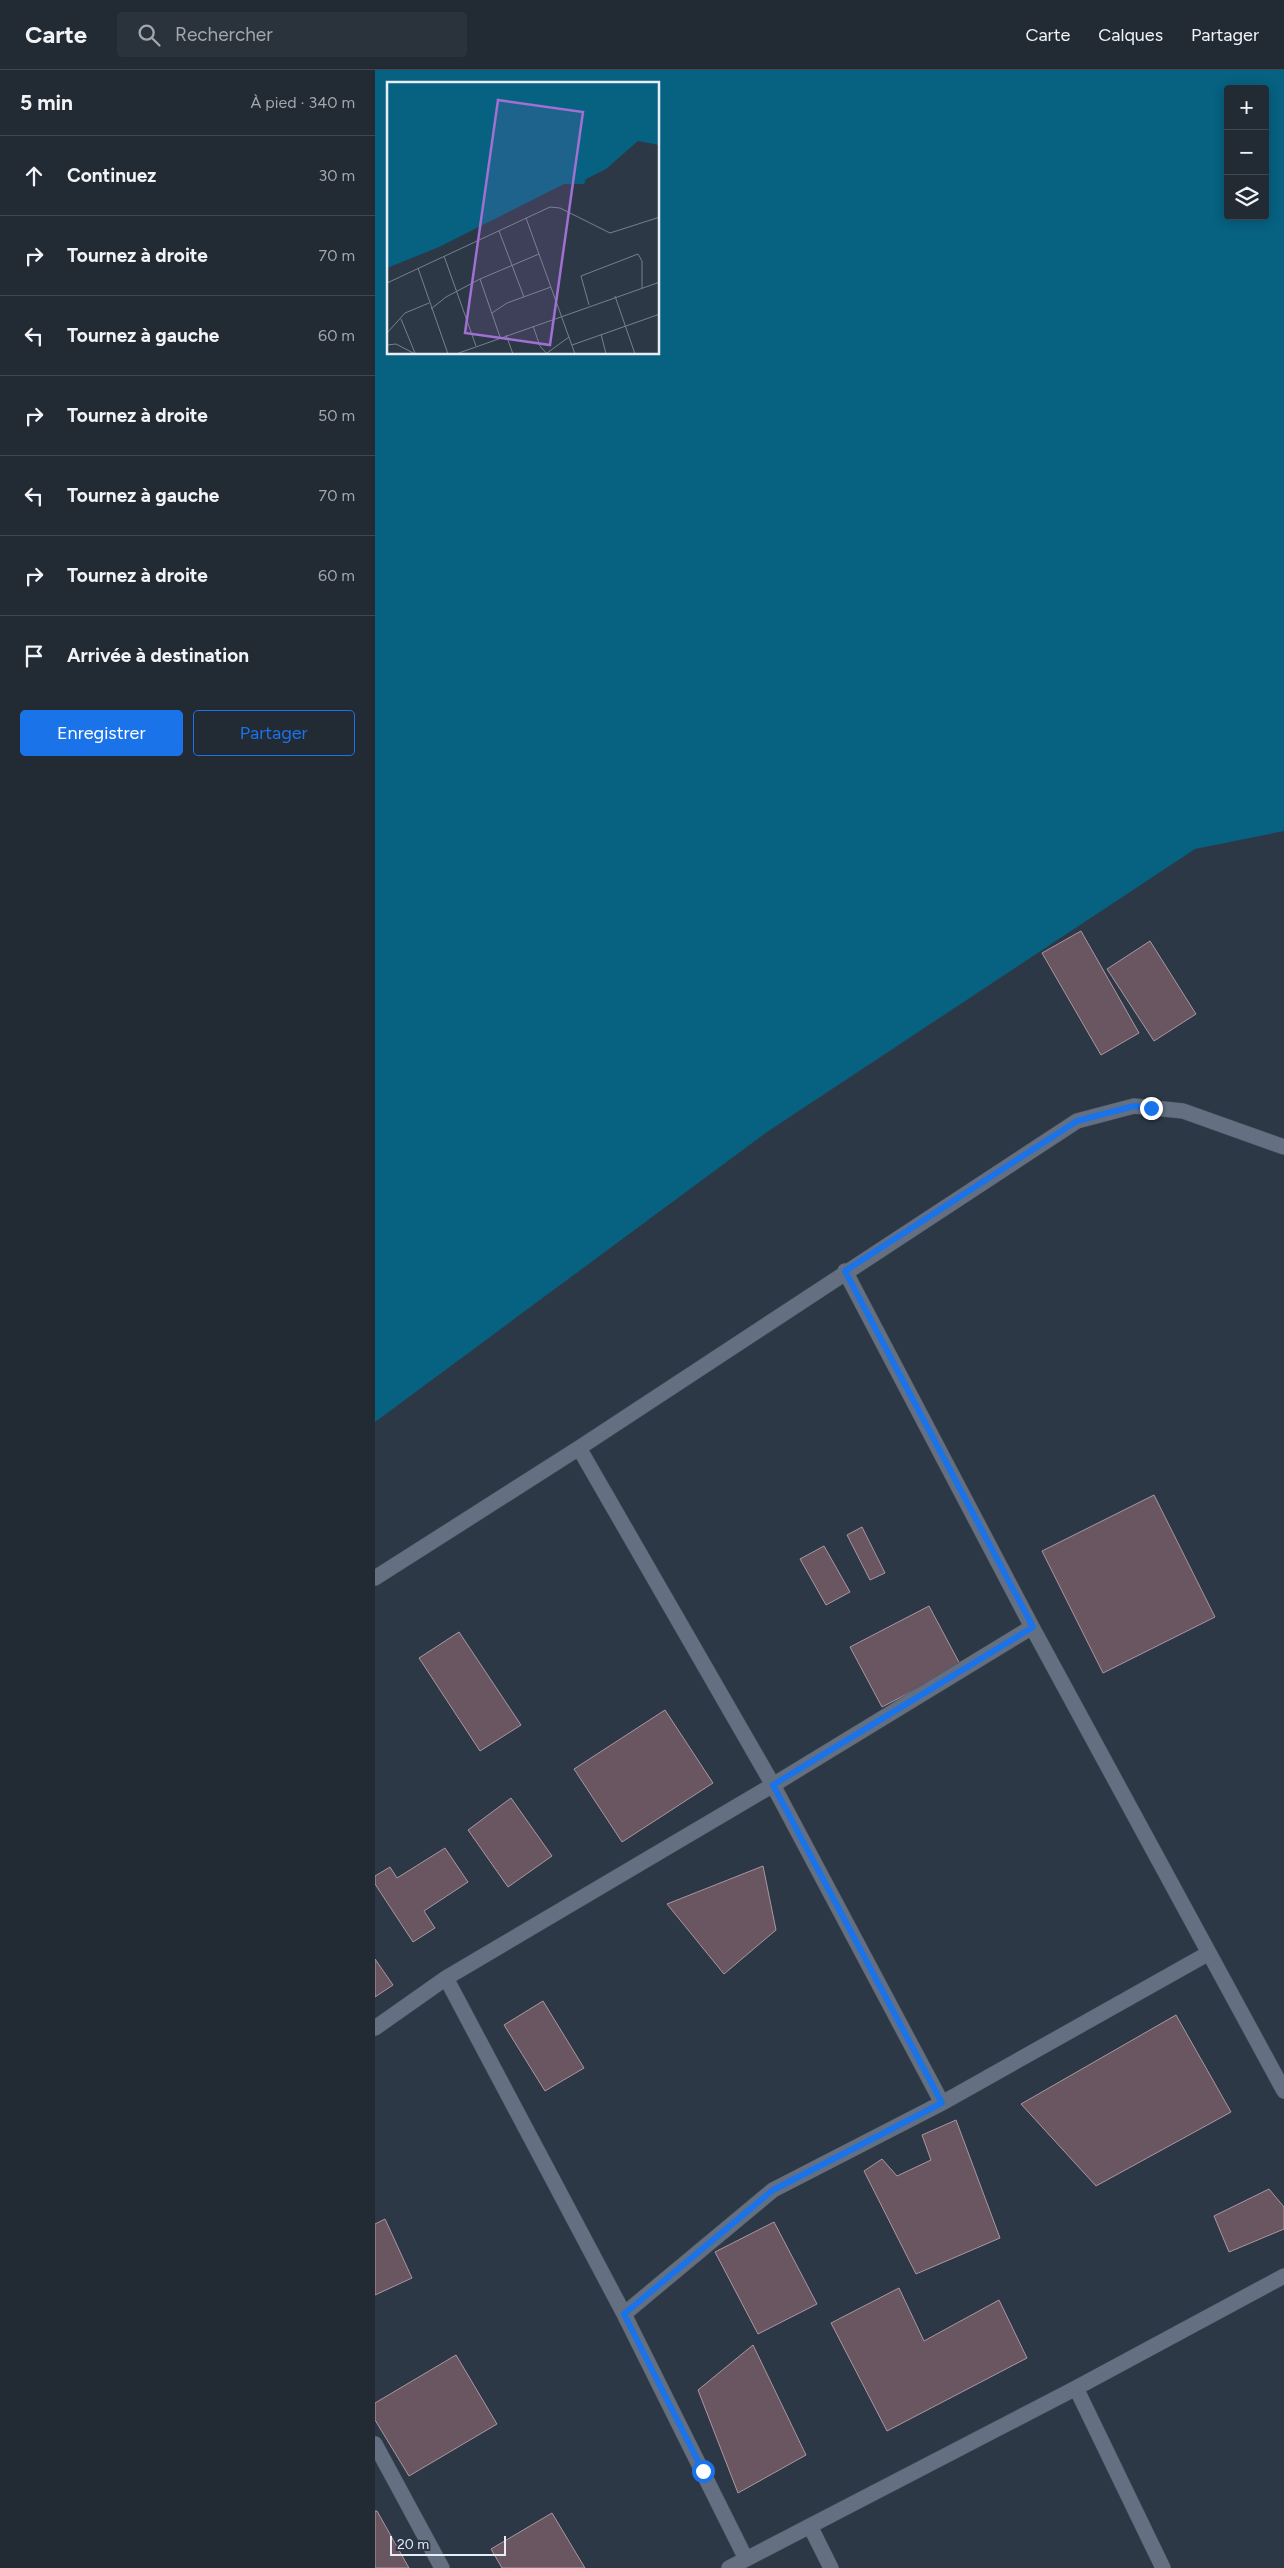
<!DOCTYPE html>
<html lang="fr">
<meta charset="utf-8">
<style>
:root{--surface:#222a34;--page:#2a323c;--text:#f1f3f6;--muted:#a2a7ac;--line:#3f464f;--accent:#1a73e8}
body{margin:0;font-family:Figtree,sans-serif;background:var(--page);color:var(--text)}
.controls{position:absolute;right:15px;top:15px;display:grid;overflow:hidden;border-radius:5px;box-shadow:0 2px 12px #0003}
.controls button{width:45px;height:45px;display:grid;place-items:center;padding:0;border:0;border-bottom:1px solid var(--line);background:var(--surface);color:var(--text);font:25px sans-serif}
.scale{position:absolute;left:15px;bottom:12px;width:116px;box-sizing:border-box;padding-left:5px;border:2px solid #e6edf7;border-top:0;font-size:14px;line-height:18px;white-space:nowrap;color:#e6edf7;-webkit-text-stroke:4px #2d3846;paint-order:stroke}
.stop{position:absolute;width:15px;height:15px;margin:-11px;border:4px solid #1a73e8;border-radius:50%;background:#fff}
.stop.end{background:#1a73e8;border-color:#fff;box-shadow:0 1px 5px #0008}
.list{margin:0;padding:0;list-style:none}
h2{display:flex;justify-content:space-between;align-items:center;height:65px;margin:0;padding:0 20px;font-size:21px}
h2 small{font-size:16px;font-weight:400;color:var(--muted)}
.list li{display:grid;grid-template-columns:32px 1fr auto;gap:15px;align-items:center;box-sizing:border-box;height:80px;padding:0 20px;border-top:1px solid var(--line)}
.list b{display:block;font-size:19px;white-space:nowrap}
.list em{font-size:16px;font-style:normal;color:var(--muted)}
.actions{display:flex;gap:10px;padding:15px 20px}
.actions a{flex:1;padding:11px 0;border:1px solid var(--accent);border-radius:5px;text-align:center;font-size:18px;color:var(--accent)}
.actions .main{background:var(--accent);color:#fff}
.icon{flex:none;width:28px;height:28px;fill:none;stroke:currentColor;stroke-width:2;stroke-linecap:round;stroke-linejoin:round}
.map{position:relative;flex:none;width:909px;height:2498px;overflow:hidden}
header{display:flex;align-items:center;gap:30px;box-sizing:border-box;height:70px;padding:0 25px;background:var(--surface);border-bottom:1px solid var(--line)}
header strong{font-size:24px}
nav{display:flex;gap:28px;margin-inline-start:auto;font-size:18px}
.search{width:350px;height:45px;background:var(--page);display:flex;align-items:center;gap:12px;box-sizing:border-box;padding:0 18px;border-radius:5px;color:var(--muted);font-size:19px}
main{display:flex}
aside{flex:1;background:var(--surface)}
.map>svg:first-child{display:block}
.water{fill:#076181;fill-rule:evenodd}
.building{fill:#6a5660;stroke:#ac96a1}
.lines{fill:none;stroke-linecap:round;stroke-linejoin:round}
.street-casing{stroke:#4b5561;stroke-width:16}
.street{stroke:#647081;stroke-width:15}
.route{stroke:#1a73e8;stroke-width:6}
.inset-road{fill:none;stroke:#77808d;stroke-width:1}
.view{fill:#a070d3;fill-opacity:0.15;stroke:#a070d3;stroke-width:2.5}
.inset-edge{fill:none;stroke:#e6edf7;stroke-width:2.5}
</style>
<header>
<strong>Carte</strong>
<div class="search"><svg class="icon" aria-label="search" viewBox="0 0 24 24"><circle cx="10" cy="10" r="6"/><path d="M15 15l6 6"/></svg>Rechercher</div>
<nav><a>Carte</a><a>Calques</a><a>Partager</a></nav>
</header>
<main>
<aside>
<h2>5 min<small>À pied · 340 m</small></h2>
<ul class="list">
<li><svg class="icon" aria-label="ahead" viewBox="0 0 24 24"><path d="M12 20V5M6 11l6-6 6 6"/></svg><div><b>Continuez</b></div><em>30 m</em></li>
<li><svg class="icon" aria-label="right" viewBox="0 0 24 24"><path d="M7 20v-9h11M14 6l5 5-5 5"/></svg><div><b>Tournez à droite</b></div><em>70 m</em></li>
<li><svg class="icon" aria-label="left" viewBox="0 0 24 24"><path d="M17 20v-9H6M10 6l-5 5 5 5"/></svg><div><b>Tournez à gauche</b></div><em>60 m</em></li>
<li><svg class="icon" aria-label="right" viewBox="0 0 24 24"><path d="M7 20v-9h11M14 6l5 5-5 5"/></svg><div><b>Tournez à droite</b></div><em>50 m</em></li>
<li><svg class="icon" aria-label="left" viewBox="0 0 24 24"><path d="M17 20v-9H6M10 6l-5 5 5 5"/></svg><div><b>Tournez à gauche</b></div><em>70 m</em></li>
<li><svg class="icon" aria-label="right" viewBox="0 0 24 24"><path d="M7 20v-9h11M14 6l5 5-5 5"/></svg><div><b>Tournez à droite</b></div><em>60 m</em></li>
<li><svg class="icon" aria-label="arrive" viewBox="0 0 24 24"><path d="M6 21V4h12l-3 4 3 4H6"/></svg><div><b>Arrivée à destination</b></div></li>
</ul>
<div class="actions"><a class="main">Enregistrer</a><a>Partager</a></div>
</aside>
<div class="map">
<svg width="909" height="2498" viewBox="0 0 909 2498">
<rect width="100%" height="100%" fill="#2d3846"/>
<path class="water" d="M0 0H909V761L820 779 392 1062 0 1352ZM14 14H284V284H14ZM853 19H890V146H853Z"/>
<path class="building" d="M706 861 764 963 726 985 667 883Z
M775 871 821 944 779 971 732 899Z
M779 1425 840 1547 728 1603 667 1481Z
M487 1457 510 1503 495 1510 472 1465Z
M449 1476 475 1522 451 1535 425 1489Z
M554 1536 586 1596 507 1637 475 1577Z
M84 1562 146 1655 105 1681 44 1588Z
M290 1640 338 1713 247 1772 199 1699Z
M136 1728 177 1786 133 1817 93 1760Z
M70 1778 93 1812 49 1841 60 1858 38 1872 0 1814V1806L15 1797 22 1808Z
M388 1796 401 1860 349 1904 292 1834Z
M0 1889 18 1915 0 1927Z
M168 1931 209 1998 170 2021 129 1955Z
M801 1945 856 2042 721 2116 646 2034Z
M581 2050 625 2168 541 2204 489 2101 507 2089 522 2106 556 2090 547 2065Z
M894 2119 909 2137V2159L854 2182 839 2146Z
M10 2149 37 2208 0 2225V2154Z
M399 2152 442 2234 383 2264 340 2182Z
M524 2218 549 2271 624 2230 652 2288 512 2361 456 2253Z
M378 2275 431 2385 363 2423 323 2320Z
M81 2285 122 2354 34 2406 0 2350V2333Z
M0 2441H2L34 2498H0Z
M177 2443 210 2498H127L116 2479Z"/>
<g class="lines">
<g class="street-casing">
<path id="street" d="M470 1201 657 1557 909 2021
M204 1378 398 1715 567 2033
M0 1508 204 1378 702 1051 759 1036 808 1041 909 1077
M71 1908 249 2244 371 2489
M0 1958 71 1908 398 1715 657 1557
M249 2244 398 2120 567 2033 834 1883
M701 2318 788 2498
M0 2374 67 2498
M435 2456 456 2498
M354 2498 701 2318 909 2206"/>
</g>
<use href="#street" class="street"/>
</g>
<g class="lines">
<path class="route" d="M328 2401 249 2244 398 2120 567 2033 398 1715 658 1557 470 1201 702 1051 759 1036 776 1038"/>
</g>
<g transform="translate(12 12)">
<rect width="272" height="272" fill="#2d3846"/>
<path d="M0 1H272V63L251 59 219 87 199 97 197 102H177L52 165 0 186Z" fill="#076181"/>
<path class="inset-road" d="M139 136 188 272M112 149 137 215M57 174 89 264M31 186 61 272M93 197 113 255M0 201 163 125 173 126 223 151 273 135M228 214 248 272M202 223 194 194 251 172 255 179V206M44 227 59 215 93 197 152 172M105 231 120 221 164 205M14 237 28 271M146 244 153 264 160 272M0 251 18 231 42 221M214 252 219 272M119 253 126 272M0 263 9 262 28 272M185 263 273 232M160 271 182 255M69 272 273 200"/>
<path class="view" d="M111 18 196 30 163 263 78 251Z"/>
<rect width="272" height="272" class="inset-edge"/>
</g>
</svg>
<div class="controls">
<button>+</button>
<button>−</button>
<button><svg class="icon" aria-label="layers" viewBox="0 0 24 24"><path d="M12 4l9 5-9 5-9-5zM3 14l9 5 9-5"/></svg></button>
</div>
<div class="scale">20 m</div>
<div class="stop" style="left:328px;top:2401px"></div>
<div class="stop end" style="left:776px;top:1038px"></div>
</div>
</main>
